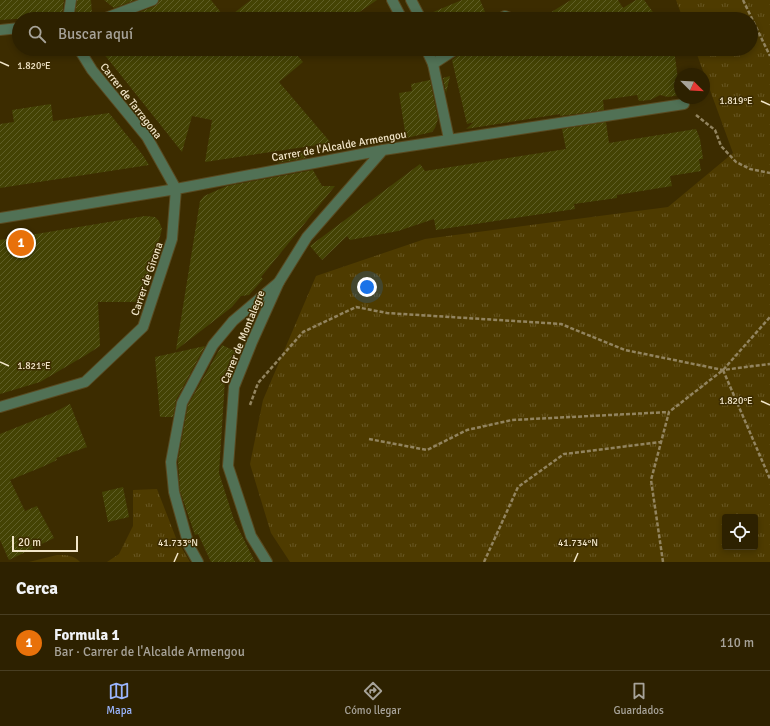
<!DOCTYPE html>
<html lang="es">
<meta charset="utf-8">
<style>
:root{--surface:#2d2100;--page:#35290a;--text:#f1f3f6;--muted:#a7a399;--line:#483e22;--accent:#9ab5fd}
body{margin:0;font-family:Signika,sans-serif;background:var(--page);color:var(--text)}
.controls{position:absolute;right:12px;bottom:12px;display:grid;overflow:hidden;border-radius:4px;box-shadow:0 2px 6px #0003}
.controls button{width:36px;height:36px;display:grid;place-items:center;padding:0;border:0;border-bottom:1px solid var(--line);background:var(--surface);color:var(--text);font:20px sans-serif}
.compass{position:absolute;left:674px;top:68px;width:36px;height:36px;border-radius:50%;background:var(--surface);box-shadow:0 2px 6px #0003;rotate:114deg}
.scale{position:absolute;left:12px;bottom:10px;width:66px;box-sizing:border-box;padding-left:4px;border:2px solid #f2e6c9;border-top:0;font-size:11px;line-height:14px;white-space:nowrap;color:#f2e6c9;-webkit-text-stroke:3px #3c2c00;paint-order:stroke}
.you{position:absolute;left:367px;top:287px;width:14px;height:14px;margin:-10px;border:3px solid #fff;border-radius:50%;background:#1a73e8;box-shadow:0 0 0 6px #1a73e833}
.badge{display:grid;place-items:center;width:26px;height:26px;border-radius:50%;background:var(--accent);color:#fff;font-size:13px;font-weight:700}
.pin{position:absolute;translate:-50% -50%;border:2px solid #fff;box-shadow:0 1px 4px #0006}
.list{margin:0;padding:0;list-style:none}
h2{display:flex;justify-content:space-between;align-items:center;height:52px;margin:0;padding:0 16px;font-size:17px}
h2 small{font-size:13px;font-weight:400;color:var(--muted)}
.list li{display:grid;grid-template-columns:26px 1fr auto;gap:12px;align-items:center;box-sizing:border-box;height:56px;padding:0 16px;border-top:1px solid var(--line)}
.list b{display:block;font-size:15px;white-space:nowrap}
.list p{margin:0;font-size:13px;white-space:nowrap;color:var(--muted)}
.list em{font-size:13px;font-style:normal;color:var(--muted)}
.icon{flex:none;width:22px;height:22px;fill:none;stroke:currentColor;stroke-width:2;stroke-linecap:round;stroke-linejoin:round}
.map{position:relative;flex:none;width:770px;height:562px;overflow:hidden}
.search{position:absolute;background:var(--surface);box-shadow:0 2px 6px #0003;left:12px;right:12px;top:12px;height:44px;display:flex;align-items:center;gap:10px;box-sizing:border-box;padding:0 14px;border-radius:22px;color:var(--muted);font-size:15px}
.sheet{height:108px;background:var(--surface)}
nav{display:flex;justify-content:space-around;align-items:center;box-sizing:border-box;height:56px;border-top:1px solid var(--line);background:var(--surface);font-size:11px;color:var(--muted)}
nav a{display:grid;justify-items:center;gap:2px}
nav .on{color:var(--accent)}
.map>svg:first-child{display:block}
.grass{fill:url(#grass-tufts);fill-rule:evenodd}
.building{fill:url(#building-hatch)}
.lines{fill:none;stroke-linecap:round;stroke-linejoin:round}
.lane-casing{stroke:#594a20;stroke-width:12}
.street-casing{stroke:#594a20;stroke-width:12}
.path{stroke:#92845f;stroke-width:2.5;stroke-dasharray:4 2;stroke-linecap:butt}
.lane{stroke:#517155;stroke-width:10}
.street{stroke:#517155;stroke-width:10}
.ticks{fill:none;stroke:#f2e6c9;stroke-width:1.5}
.labels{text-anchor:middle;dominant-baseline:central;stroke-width:3;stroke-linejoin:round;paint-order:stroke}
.street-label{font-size:11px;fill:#f2e6c9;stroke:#3c2c00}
.ticks-label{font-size:10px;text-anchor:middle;fill:#f2e6c9;stroke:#3c2c00;stroke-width:3;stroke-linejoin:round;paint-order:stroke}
</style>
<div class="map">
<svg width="770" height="562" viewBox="0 0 770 562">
<defs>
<pattern id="grass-tufts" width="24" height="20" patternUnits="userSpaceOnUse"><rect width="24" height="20" fill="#4e3b00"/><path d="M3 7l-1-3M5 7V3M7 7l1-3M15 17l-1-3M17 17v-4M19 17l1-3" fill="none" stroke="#685724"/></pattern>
<pattern id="building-hatch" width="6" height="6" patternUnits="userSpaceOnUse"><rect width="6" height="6" fill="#444304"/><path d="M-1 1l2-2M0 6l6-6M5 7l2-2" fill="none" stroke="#5f5e27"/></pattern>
</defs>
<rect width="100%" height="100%" fill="#3c2c00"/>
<path class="grass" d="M676 0H770V562H290L271 533 250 464 263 400 316 276 425 239 668 207 733 153 695 49H751V19H683ZM725 517H755V547H725Z
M157 489 176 538 190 562H107L119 554 133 526V490Z
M57 555C66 555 74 555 80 562H29Z"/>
<path class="building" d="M0 0H64L62 16 0 20Z
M77 0H91L92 14 75 15Z
M104 0H135L114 8Z
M159 0H211L226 19 251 0H377L349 19H129L127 17 155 6 158 4Z
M462 0H480L488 19H427L426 15Z
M571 0H618L623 8 636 0H644L658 19H540Z
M100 49H292L303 62 279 82 331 143 205 162 212 120 192 116 182 152Z
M463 49H587L588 56 630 49H674L680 95 668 97 660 95 650 100 639 101 637 95 603 100 604 110 560 116V114L466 129 474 122 467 124 452 60 460 54Z
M450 76 446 93 443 78Z
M430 80 438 119 435 128 432 132 406 138 399 93 412 91 411 84Z
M51 104 53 121 109 113 142 154 149 165 0 188V124L14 122 12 110Z
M606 122 609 143 696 129 700 139 703 159H699L701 171 670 176 672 186 617 195V198L574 204 575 209 436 230 434 219 398 231 350 240 347 236 322 260 310 246 420 164 425 171 566 149 562 129Z
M302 152 306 158 277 163Z
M313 170 322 186H335L261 277 263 279 249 295 241 296 232 307 176 350 200 201 204 196 227 186Z
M145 216 155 217 159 221 162 229 142 302H98L100 346 86 355 40 382 0 394V240Z
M222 345 237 352 225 379 219 473 234 520 255 562H211L198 534 195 535 180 491 178 460 188 405Z
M205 346 176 400 173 417H160L155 357Z
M70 404 87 447 56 458 57 460 42 467 10 480 25 511 37 506 54 538 9 560 0 540V434L55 412Z
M123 487 129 517 108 522 102 492Z"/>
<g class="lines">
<g class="lane-casing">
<path id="lane" d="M500 19 505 16 513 19
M433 64 456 49
M198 562 189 546 174 492 171 462 182 403 213 345 233 321 279 282"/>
</g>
<g class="street-casing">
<path id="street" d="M392 0 402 19
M411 0 421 19
M68 19 71 0
M103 19 153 0
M0 30 19 28
M79 49 92 70 147 137 176 189
M426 49 433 64 449 139
M0 218 176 189 383 150 684 104
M0 407 85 382 143 327 172 239 176 189
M267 562 251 536 228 466 234 387 252 342 279 282 307 237 383 150"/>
</g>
<path class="path" d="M743 0 770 56
M696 115 715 130 721 146 736 162 750 169 770 173
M723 370 770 479
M250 405 258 383 303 332 356 307 387 313 561 324 625 350 723 370 770 364
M369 439 427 450 467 430 512 420 669 412
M484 562 518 487 564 454 661 442
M663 562 651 480 669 412 723 370 770 317"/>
<use href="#lane" class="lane"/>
<use href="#street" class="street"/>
</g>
<path class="ticks" d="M0 62 9 66M761 101 770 105M0 362 9 366M761 401 770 405M174 562 178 553M574 562 578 553"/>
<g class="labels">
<g class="street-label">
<text transform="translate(131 101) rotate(52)">Carrer de Tarragona</text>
<text transform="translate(339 146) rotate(-10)">Carrer de l'Alcalde Armengou</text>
<text transform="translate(147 279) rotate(-71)">Carrer de Girona</text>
<text transform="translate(243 337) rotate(-68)">Carrer de Montalegre</text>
</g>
</g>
<g class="ticks-label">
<text x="34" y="69">1.820°E</text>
<text x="736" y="104">1.819°E</text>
<text x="34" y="369">1.821°E</text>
<text x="736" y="404">1.820°E</text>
<text x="178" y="546">41.733°N</text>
<text x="578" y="546">41.734°N</text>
</g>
</svg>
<div class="controls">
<button><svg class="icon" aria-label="locate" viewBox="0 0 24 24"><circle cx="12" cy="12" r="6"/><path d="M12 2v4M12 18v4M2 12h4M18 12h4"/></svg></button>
</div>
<svg class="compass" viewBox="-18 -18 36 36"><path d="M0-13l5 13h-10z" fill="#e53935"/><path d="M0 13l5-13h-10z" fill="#a7a399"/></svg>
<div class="scale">20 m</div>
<div class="you"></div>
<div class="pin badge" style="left:21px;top:243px;background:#e8710a">1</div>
<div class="search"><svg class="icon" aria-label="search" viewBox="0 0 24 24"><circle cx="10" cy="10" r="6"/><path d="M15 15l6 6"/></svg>Buscar aquí</div>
</div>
<section class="sheet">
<h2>Cerca<small></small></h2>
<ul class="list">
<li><span class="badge" style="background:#e8710a">1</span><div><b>Formula 1</b><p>Bar · Carrer de l'Alcalde Armengou</p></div><em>110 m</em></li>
</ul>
</section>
<nav>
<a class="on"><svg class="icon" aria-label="map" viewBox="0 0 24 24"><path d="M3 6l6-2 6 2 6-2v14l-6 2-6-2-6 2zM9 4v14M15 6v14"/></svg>Mapa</a>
<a><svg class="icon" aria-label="directions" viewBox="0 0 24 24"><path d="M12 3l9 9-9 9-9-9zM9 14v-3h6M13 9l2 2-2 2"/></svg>Cómo llegar</a>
<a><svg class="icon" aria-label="saved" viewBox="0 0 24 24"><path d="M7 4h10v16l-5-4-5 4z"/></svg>Guardados</a>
</nav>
